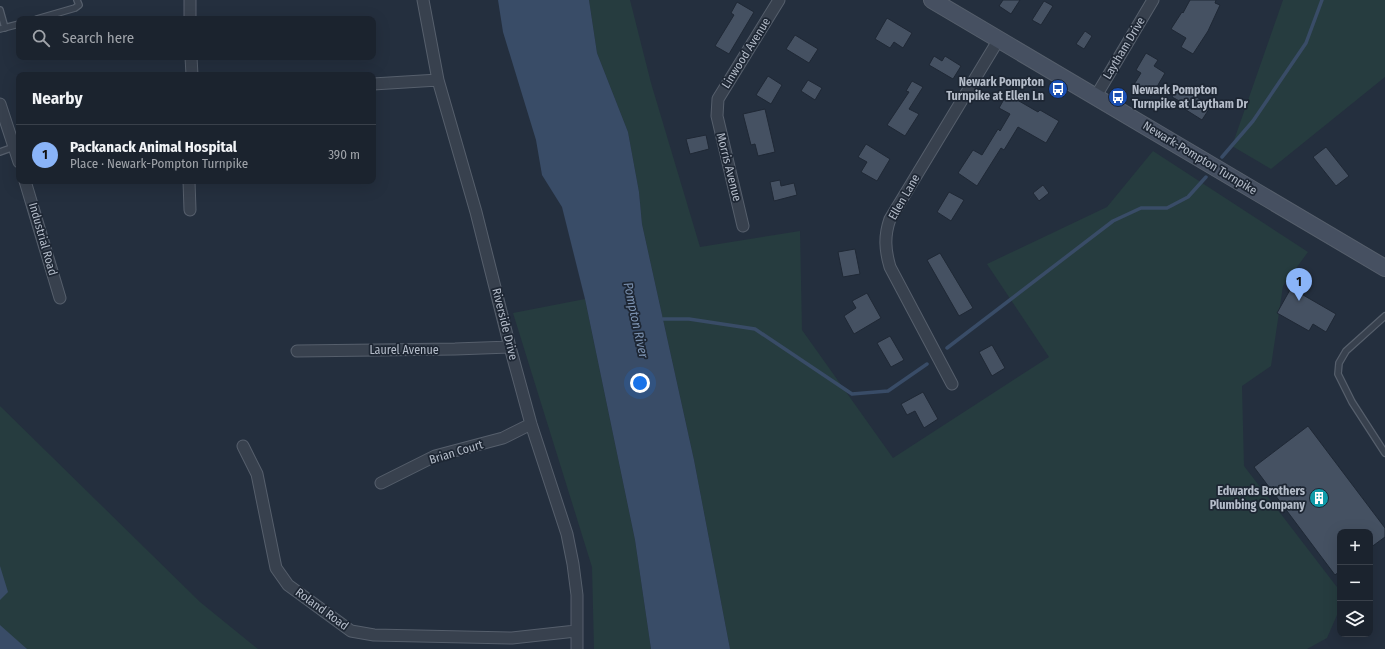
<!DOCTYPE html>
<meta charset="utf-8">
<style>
:root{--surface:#1b232e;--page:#242b36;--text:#f1f3f6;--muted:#a0a4aa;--line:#39404a;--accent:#8ab4f8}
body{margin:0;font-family:"Fira Sans Condensed",sans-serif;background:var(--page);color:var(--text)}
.controls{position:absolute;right:12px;bottom:12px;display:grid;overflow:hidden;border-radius:8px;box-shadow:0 4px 16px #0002}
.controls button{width:36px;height:36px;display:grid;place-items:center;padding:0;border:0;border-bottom:1px solid var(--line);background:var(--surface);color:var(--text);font:20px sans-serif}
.you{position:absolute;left:640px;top:383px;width:14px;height:14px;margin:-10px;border:3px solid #fff;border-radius:50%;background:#1a73e8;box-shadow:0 0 0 6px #1a73e833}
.badge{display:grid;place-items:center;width:26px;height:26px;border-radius:50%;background:var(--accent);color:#111;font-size:13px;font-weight:700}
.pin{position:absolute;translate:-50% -33px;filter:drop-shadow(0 1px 2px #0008)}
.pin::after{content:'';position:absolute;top:21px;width:14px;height:12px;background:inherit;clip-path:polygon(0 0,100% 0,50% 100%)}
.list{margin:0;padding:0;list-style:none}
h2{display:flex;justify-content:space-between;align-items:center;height:52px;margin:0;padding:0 16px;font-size:17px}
h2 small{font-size:13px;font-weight:400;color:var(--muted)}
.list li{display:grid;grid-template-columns:26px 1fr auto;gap:12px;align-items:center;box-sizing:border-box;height:60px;padding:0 16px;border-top:1px solid var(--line)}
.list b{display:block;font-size:15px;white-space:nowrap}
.list p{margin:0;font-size:13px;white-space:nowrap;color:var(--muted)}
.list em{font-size:13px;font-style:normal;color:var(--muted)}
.icon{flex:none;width:22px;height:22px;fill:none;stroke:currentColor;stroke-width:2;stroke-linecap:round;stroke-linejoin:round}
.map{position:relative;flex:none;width:1385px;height:649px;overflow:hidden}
.search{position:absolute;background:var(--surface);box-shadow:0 4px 16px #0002;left:16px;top:16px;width:360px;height:44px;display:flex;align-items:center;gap:10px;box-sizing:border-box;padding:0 14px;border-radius:8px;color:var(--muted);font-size:15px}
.panel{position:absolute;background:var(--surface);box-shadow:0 4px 16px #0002;left:16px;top:72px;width:360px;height:112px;border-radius:8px}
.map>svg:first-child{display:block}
.green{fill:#263c3f}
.water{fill:#394c67}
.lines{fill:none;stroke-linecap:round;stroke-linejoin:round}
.stream{stroke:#394c67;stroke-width:3.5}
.building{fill:#455162;stroke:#1f2835}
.service-casing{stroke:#565f6c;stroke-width:8}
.minor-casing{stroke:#565f6c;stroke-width:13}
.secondary-casing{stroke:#565f6c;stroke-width:18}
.service{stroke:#38414e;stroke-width:5.5}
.minor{stroke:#38414e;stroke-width:11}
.secondary{stroke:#465061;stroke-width:16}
.labels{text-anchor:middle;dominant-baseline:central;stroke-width:3.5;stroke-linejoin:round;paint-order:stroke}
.street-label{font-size:12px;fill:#b4bcc9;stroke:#1d2633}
.poi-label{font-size:12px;font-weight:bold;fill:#b4bcc9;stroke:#1d2633;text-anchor:end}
.water-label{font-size:13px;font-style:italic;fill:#7c92b1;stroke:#1d2633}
</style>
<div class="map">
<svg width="1385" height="649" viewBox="0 0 1385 649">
<rect width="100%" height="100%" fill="#242f3e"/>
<path class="green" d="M589 0H630L651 83 700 247 800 231 802 330 893 458 1049 357 987 264 1107 207 1153 151 1308 252 1283 286 1271 366 1242 386 1244 466 1340 591V608L1327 638 1307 649H730L694 460 642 224 639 192 628 132 597 53Z
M1283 0H1385V77L1271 169 1232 146Z
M585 299 635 540 651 649H594L592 567 513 313Z
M0 406 200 602 258 649H0Z"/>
<path class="water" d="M498 0H589L597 53 628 132 639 192 642 224 694 460 730 649H651L635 540 585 299 562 207 542 175 536 140 503 32Z
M0 566 8 592 0 600Z
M0 625 27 649H0Z"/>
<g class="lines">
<path class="stream" d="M1222 157 1253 121 1306 43 1322 0
M663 319H689L755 329 852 394 888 391 927 364
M947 348 1113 221 1141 208H1167L1188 197 1206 177"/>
</g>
<path class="building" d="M1003 0H1020L1011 14 999 6Z
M1190 0H1216L1215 3 1220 5 1208 31 1193 54 1181 47 1186 38 1171 29 1182 12 1183 13Z
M1044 1 1053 6 1041 25 1032 20Z
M737 2 754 12 729 54 715 46 734 15 731 13Z
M887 18 912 33 903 48 894 42 890 48 875 39Z
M1085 31 1092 36 1084 49 1076 44Z
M795 35 818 49 809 63 786 49Z
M1146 53 1158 60 1154 66 1165 73 1151 97 1133 86 1141 73 1136 70Z
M934 56 942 61 945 56 961 66 953 79 929 65Z
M768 76 782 85 771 104 756 95Z
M808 80 822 88 815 100 801 91Z
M912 81 923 87 909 109 919 114 905 136 887 125 909 92 906 91Z
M1179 86 1211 106 1202 120 1183 108 1185 104 1172 97Z
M1007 94 1038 112 1040 110 1059 121 1046 143 1018 127 1004 150 1001 148 977 186 958 173 973 150 982 155 998 129 1000 131 1010 114 999 108Z
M765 109 775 152 758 156 755 144 751 145 743 114Z
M706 135 709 149 690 154 686 139Z
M866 144 890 159 877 181 861 172 867 162 858 157Z
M1326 147 1349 176 1336 186 1313 157Z
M780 180 781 186 794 183 797 195 774 201 770 182Z
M1043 185 1049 193 1039 201 1033 193Z
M949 192 964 200 951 221 937 212Z
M855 249 860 274 843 277 838 252Z
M940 253 973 308 959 316 927 260Z
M1291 288 1336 314 1326 332 1313 324 1309 331 1277 313Z
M867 293 881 318 854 334 844 316 856 308 852 301Z
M890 336 904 360 891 367 877 343Z
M992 345 1005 368 992 376 979 352Z
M923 392 938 419 924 428 915 411 907 415 901 404Z
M1308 426 1385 528V537L1370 548V532H1340V571L1335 575 1254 467Z"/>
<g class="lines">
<g class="service-casing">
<path id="service" d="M0 10 5 28
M37 19 75 8 79 5 77 0
M0 29 19 24
M0 152 14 147
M1385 316 1346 351 1339 363 1338 374 1352 402 1385 453"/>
</g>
<g class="minor-casing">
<path id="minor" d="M190 0V19
M423 0 438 80 476 212 510 347 531 424 567 534 573 564 577 595V649
M191 57 192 75
M373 84 438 80
M1096 96 1153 0
M0 104 19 162
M25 181 60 298
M189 181 190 210
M743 226 717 116 718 99 779 0
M297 351 455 349 510 347
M952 384 890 267C885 250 884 236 890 219L999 39
M243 446 257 474 276 568 288 585 351 631 374 635 512 638 576 631
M381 483 435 456 503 438 531 424"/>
</g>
<g class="secondary-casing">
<path id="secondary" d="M932 0 1385 268"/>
</g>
<use href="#service" class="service"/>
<use href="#minor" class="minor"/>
<use href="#secondary" class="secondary"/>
</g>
<defs>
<g id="bus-disc" transform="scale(1)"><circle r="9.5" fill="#1a4fb4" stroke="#1d2633"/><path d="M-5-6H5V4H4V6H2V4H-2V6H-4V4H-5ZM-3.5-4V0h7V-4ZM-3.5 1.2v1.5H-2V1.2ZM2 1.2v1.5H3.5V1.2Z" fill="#fff"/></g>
<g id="building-disc" transform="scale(1)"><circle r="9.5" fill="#0f9aa8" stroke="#1d2633"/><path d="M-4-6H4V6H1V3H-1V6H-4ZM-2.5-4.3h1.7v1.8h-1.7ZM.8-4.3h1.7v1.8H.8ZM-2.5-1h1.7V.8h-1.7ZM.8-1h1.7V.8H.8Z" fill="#fff"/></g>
</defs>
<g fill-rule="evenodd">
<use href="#bus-disc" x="1058" y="89"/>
<use href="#bus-disc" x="1118" y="97"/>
<use href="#building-disc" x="1319" y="498"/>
</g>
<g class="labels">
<g class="street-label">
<text transform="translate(1124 48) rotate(-59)">Laytham Drive</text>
<text transform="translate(746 53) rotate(-58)">Linwood Avenue</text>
<text transform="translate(1200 158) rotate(31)">Newark-Pompton Turnpike</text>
<text transform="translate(729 167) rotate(76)">Morris Avenue</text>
<text transform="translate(904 197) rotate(-60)">Ellen Lane</text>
<text transform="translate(43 239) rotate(74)">Industrial Road</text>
<text transform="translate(505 324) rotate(76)">Riverside Drive</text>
<text x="404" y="350">Laurel Avenue</text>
<text transform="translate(456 452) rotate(-17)">Brian Court</text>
<text transform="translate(322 609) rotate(36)">Roland Road</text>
</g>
<g class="poi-label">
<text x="1044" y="82">Newark Pompton<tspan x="1044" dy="14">Turnpike at Ellen Ln</tspan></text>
<text x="1132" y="90" text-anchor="start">Newark Pompton<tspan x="1132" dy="14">Turnpike at Laytham Dr</tspan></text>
<text x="1305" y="491">Edwards Brothers<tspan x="1305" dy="14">Plumbing Company</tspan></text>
</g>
<g class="water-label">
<text transform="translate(636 320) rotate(78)">Pompton River</text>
</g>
</g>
</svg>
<div class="controls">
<button>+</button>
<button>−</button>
<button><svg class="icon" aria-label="layers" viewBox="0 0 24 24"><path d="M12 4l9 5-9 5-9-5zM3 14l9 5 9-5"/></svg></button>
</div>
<div class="you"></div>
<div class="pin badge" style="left:1299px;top:301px">1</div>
<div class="search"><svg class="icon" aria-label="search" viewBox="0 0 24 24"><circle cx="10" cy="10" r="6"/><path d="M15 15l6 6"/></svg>Search here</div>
<section class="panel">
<h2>Nearby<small></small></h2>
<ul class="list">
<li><span class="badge">1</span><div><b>Packanack Animal Hospital</b><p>Place · Newark-Pompton Turnpike</p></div><em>390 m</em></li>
</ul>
</section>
</div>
